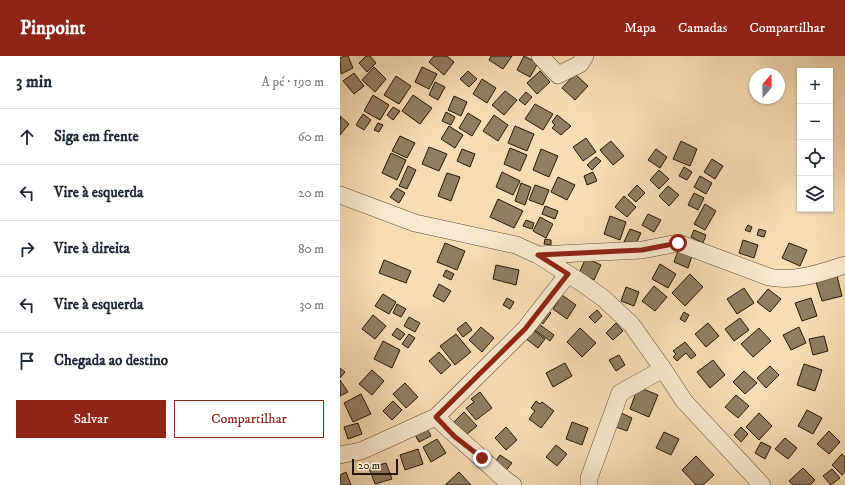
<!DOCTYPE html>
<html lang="pt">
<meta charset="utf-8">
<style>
:root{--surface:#fff;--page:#f2f2f3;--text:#1f2937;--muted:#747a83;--line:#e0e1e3;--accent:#8f2418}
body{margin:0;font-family:"IM FELL DW Pica",serif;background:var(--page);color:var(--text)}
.controls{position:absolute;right:12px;top:12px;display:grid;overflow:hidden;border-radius:0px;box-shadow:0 1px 3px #0004}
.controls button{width:36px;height:36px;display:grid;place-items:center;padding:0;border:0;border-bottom:1px solid var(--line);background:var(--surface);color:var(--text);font:20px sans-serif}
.compass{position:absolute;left:409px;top:12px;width:36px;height:36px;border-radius:50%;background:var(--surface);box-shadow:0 1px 3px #0004;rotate:20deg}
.scale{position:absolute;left:12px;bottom:10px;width:46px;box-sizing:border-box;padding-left:4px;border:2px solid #251709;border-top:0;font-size:11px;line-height:14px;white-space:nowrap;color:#251709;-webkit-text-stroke:3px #fae9d0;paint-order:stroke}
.stop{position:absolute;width:12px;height:12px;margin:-9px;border:3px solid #8f2418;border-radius:50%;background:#fff}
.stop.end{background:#8f2418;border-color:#fff;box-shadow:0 1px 4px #0008}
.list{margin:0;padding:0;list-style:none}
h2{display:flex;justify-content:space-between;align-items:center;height:52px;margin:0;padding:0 16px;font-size:17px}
h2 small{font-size:13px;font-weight:400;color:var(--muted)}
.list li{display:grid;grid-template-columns:26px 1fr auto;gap:12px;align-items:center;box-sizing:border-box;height:56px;padding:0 16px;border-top:1px solid var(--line)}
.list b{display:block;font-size:15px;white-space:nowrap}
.list em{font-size:13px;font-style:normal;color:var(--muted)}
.actions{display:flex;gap:8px;padding:12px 16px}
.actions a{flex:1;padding:9px 0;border:1px solid var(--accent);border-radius:0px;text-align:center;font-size:14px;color:var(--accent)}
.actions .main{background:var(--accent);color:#fff}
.icon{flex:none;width:22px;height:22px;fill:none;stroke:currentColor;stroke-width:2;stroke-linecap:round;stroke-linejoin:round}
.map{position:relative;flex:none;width:505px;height:429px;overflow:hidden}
header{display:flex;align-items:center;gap:24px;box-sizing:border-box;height:56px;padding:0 20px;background:var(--accent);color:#fff}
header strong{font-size:19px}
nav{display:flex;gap:22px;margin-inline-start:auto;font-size:14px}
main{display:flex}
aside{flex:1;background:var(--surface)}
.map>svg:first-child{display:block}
.building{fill:#927e63;stroke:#251709}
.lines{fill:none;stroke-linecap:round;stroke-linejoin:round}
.street-casing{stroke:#5a4834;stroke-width:18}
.street{stroke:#fae9d0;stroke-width:17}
.route{stroke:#8f2418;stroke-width:5}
</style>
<header>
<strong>Pinpoint</strong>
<nav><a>Mapa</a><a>Camadas</a><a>Compartilhar</a></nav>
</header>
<main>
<aside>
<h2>3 min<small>A pé · 190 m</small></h2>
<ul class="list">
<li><svg class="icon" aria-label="ahead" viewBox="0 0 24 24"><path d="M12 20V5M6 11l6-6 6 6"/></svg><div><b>Siga em frente</b></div><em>60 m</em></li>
<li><svg class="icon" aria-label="left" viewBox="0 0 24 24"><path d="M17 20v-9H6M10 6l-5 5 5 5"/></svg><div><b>Vire à esquerda</b></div><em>20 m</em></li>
<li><svg class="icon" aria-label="right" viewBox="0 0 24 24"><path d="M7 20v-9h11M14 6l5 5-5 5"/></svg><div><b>Vire à direita</b></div><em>80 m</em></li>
<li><svg class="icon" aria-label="left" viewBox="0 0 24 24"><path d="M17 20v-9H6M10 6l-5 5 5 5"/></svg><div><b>Vire à esquerda</b></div><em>30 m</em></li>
<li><svg class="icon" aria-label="arrive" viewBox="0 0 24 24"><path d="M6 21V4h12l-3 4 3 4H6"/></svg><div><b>Chegada ao destino</b></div></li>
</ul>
<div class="actions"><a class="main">Salvar</a><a>Compartilhar</a></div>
</aside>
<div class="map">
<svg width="505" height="429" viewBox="0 0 505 429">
<rect width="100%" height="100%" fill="#f7ddb6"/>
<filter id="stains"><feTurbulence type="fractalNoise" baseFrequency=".005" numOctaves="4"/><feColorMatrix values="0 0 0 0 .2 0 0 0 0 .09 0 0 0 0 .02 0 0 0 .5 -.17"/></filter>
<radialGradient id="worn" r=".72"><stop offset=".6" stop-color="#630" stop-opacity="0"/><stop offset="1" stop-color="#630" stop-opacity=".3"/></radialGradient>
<path class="building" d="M5 0H8L13 12 1 18 0 2Z
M26 0H30L36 7 27 16 19 7Z
M94 0H107L114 6 104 19 89 6Z
M151 0H172L163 13 149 4Z
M184 0 198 7 190 21 177 14Z
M34 11 46 23 35 36 22 24Z
M82 11 97 18 89 33 75 26Z
M128 15 137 23 129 31 120 23Z
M200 15 210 26 197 38 187 27Z
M14 17 24 30 14 38 3 25Z
M235 18 248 30 235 44 222 32Z
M56 20 71 30 59 48 44 39Z
M142 23 156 32 147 47 133 38Z
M95 26 105 31 98 44 89 39Z
M165 35 177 44 164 59 152 49Z
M186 36 192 41 185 49 179 44Z
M33 39 49 49 40 64 24 55Z
M73 39 92 52 80 68 62 55Z
M114 40 127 46 121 60 108 54Z
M195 48 213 58 203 74 185 63Z
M53 51 60 55 53 64 47 59Z
M106 56 115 61 111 69 102 65Z
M128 57 141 65 132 80 119 72Z
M23 58 31 64 24 74 16 69Z
M154 59 168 69 158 85 143 75Z
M217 59 231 70 221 79 212 72 215 69 212 66Z
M0 60 9 68 0 79Z
M38 67 43 69 39 76 34 74Z
M109 70 123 79 115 92 101 83Z
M175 70 194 78 187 95 168 87Z
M60 80 75 87 67 102 52 95Z
M246 82 256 96 243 105 233 91Z
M271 85 284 100 273 109 260 94Z
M341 85 357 93 350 110 333 103Z
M89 91 107 98 99 115 82 108Z
M170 92 187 99 180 115 164 108Z
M122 93 135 98 130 111 117 105Z
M201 93 218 100 209 121 193 114Z
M316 93 327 101 320 112 308 104Z
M51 97 66 104 57 124 42 117Z
M256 101 261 105 252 114 247 109Z
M372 103 383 110 375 123 364 116Z
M68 110 76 114 67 133 59 130Z
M344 111 352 116 347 124 339 120Z
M319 114 329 123 319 133 310 124Z
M162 116 180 125 173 139 156 131Z
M253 116 257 125 247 129 244 120Z
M107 117 120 121 111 145 98 140Z
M360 120 372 127 366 138 354 131Z
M218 121 235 129 227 144 211 136Z
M181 127 191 131 185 149 175 145Z
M195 129 209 134 203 149 189 144Z
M297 129 305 137 296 146 288 139Z
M328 130 339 139 329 150 319 140Z
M57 132 65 137 59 147 50 141Z
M354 137 364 142 358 154 348 149Z
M284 140 296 151 287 161 275 151Z
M158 143 183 155 174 172 150 161Z
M365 148 376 155 365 174 354 168Z
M205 150 218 155 215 163 202 158Z
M308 158 321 164 314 176 302 169Z
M270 160 286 166 280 184 264 178Z
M200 161 213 168 206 182 193 175Z
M186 164 194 167 192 173 183 170Z
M408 169 412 171 410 176 405 174Z
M290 173 301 177 295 190 284 186Z
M419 173 426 175 424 181 417 179Z
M354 174 366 179 363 187 351 181Z
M205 183 211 184V189L204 188Z
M403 184 418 189 414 202 399 197Z
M105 187 125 195 117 214 97 206Z
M449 187 467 194 460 210 442 202Z
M339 192 353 197 348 212 334 206Z
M246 202 261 209 254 224 239 217Z
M44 204 71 215 66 227 39 217Z
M320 208 336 218 328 232 312 223Z
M156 209 179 214 176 229 153 223Z
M106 214 114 218 111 224 103 220Z
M350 218 363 231 345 250 332 237Z
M497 220 502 240 482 245 476 226Z
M99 228 111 235 104 246 93 240Z
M314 230 327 241 315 255 302 245Z
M286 231 299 236 294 250 281 245Z
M404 232 414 247 397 258 387 243Z
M428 233 441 243 430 256 417 246Z
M43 238 56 246 49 258 35 250Z
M222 239 236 249 227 263 213 253Z
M167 242 174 246 170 253 163 249Z
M471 242 477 260 462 265 455 247Z
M57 248 66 253 61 261 53 257Z
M204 251 211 257 203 268 196 262Z
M257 254 262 260 255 267 249 261Z
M344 256 349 259 345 266 340 263Z
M33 259 46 270 35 283 22 273Z
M69 261 80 267 75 276 64 270Z
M400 262 409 274 394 285 385 273Z
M126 266 132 274 123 281 117 273Z
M276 267 283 275 273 284 266 277Z
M368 267 379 280 366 291 355 278Z
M199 268 214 279 210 285 195 274Z
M141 271 154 282 142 296 129 284Z
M459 271 466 287 451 294 443 279Z
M57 272 65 278 60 284 52 279Z
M240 272 256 287 242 301 227 286Z
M419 272 431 285 413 301 401 288Z
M192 273 205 283 198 292 185 282Z
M69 278 75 282 68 292 62 288Z
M116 278 131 296 115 309 100 290Z
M484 280 488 295 473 299 469 283Z
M43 285 60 294 52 312 34 303Z
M345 286 356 299 351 303 346 297 337 305 333 301 336 298 333 295Z
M99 296 111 309 101 318 89 305Z
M279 299 285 309 276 315 269 304Z
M373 304 385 319 370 332 357 316Z
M225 307 232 320 213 331 206 317Z
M464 308 482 314 475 335 457 329Z
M430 310 439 319 426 332 417 322Z
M0 312 5 316 0 322Z
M32 314 44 325 32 339 19 328Z
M404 315 417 327 405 338 393 326Z
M0 324 8 336 0 340Z
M65 327 78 341 66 352 53 338Z
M298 331 318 339 309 361 290 353Z
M140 336 152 352 136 364 126 352 134 346 131 343Z
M21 338 31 358 13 366 4 347Z
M396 339 409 350 398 362 385 351Z
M53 345 62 354 52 364 43 355Z
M196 345 200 348 202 346 214 355 201 372 189 363 195 355 191 352Z
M467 354 482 362 473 378 458 370Z
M124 356 137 370 126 379 114 366Z
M279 356 292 362 287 375 273 370Z
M419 357 432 370 419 384 406 371Z
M232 366 248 372 242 389 226 383Z
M18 367 22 378 8 383 4 371Z
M85 369 91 380 79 386 73 375Z
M166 371 177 384 166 394 155 382Z
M401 371 408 378 401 386 394 379Z
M489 375 500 386 489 398 477 388Z
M324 376 339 383 331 399 316 392Z
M445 382 457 392 448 403 435 393Z
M97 383 106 397 91 406 83 391Z
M421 386 431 391 425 403 415 397Z
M216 389 227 398 217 410 206 401Z
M78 393 83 408 65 414 60 399Z
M502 398 505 401V415L502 419 492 409Z
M160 399 172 407 164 417 153 409Z
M356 400 374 419 363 429H356L342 414Z
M46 407 52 423 35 428 29 412Z
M463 412 475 424 470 429H453L449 425Z
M492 413 500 422 491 429 483 420Z
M6 416 11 429H0V419Z
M119 416 131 429H105Z"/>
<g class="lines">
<g class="street-casing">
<path id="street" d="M200 0 218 19 240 8 245 0
M0 139 75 167 176 189 198 199 242 227 263 242 291 268 323 313 344 345 422 429
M198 199 302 194 338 187 429 221C455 226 480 217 505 209
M96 361C111 376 127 389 142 403 153 412 161 422 173 429
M0 399 21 395 96 361 185 273 228 218
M249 429V422L280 337 323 313"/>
</g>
<use href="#street" class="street"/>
</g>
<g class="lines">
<path class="route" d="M142 402 114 380 96 361 185 273 228 218 198 199 302 194 338 187"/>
</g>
<rect width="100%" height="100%" filter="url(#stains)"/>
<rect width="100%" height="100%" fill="url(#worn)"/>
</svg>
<div class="controls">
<button>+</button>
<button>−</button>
<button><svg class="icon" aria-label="locate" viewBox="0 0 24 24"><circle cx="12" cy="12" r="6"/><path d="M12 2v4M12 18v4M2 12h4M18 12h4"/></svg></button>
<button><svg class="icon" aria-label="layers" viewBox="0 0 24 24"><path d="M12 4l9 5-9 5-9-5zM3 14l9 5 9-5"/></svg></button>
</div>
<svg class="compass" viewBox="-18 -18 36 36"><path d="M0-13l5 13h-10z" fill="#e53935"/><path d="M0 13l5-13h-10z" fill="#747a83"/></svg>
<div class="scale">20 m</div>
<div class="stop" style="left:338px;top:187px"></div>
<div class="stop end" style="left:142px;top:402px"></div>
</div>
</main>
